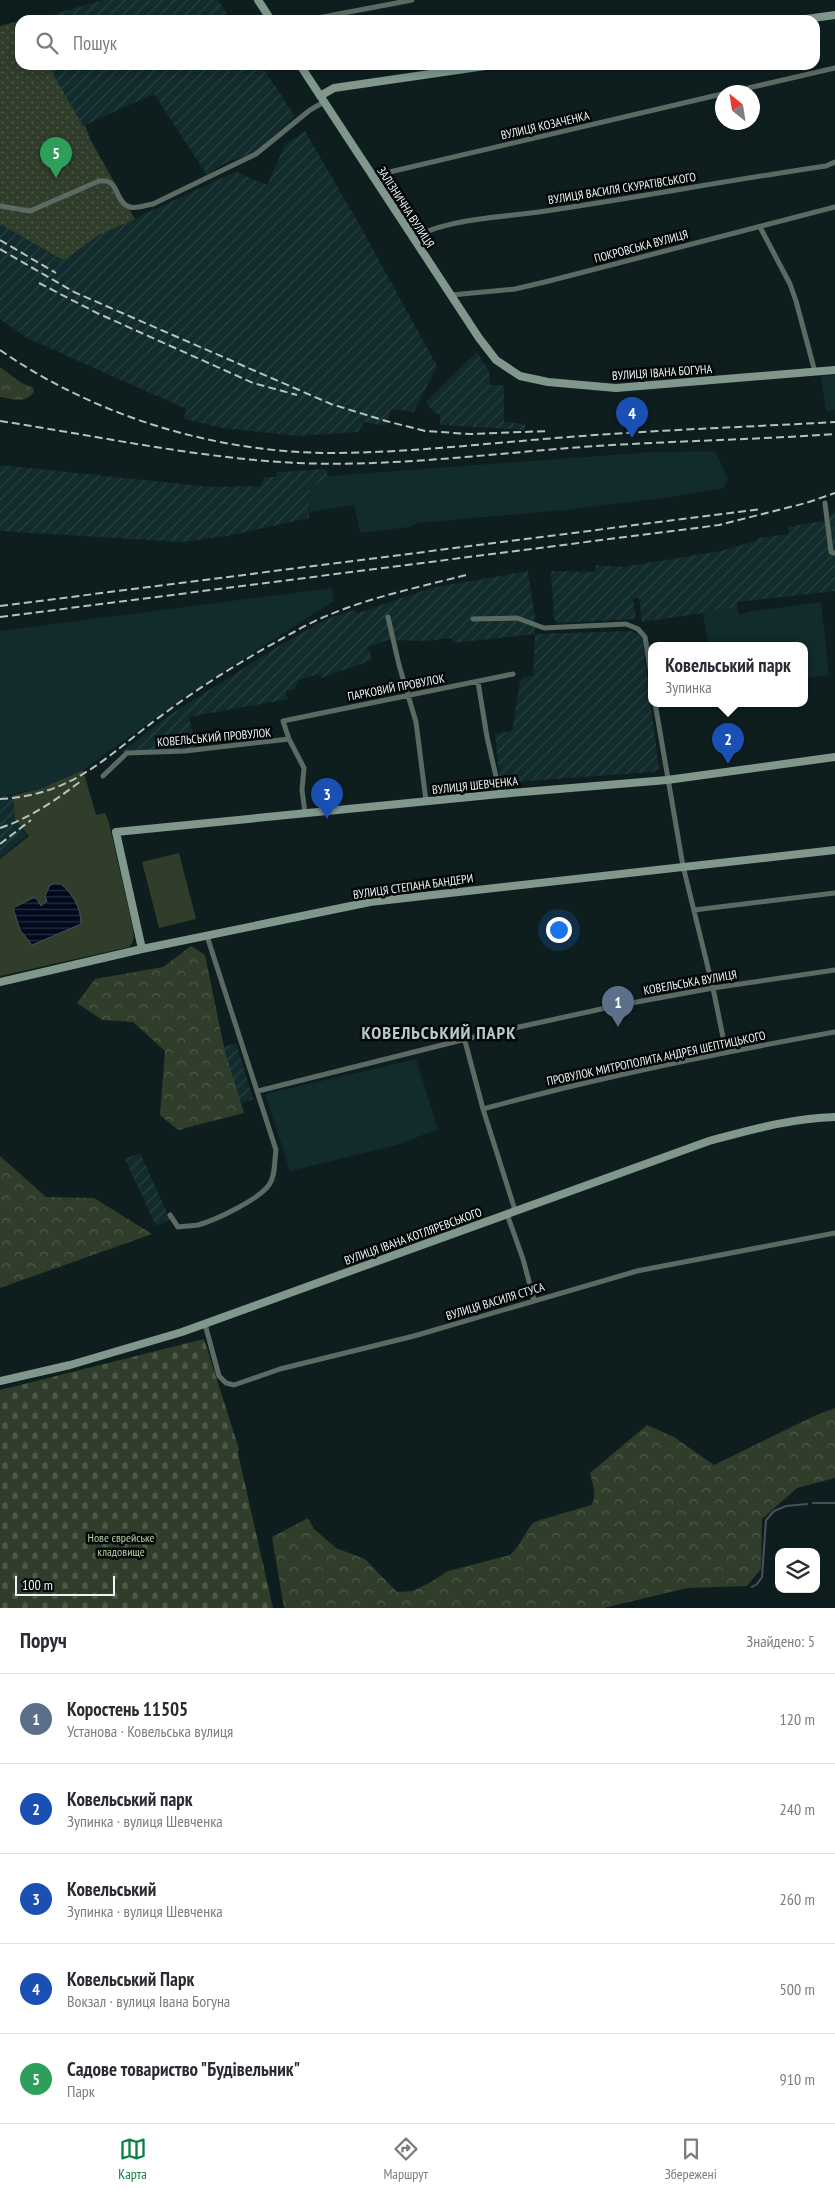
<!DOCTYPE html>
<html lang="uk">
<meta charset="utf-8">
<style>
:root{--surface:#fff;--page:#f2f2f3;--text:#2b2b33;--muted:#7c7c81;--line:#e1e1e2;--accent:#0b8043}
body{margin:0;font-family:"PT Sans Narrow",sans-serif;background:var(--page);color:var(--text)}
.controls{position:absolute;right:15px;bottom:15px;display:grid;overflow:hidden;border-radius:10px;box-shadow:0 2px 8px #0003}
.controls button{width:45px;height:45px;display:grid;place-items:center;padding:0;border:0;border-bottom:1px solid var(--line);background:var(--surface);color:var(--text);font:25px sans-serif}
.compass{position:absolute;left:715px;top:85px;width:45px;height:45px;border-radius:50%;background:var(--surface);box-shadow:0 2px 8px #0003;rotate:330deg}
.scale{position:absolute;left:15px;bottom:12px;width:100px;box-sizing:border-box;padding-left:5px;border:2px solid #ebf5f5;border-top:0;font-size:14px;line-height:18px;white-space:nowrap;color:#ebf5f5;-webkit-text-stroke:4px #030707;paint-order:stroke}
.you{position:absolute;left:558px;top:929px;width:18px;height:18px;margin:-12px;border:4px solid #fff;border-radius:50%;background:#1a73e8;box-shadow:0 0 0 8px #1a73e833}
.badge{display:grid;place-items:center;width:32px;height:32px;border-radius:50%;background:var(--accent);color:#fff;font-size:16px;font-weight:700}
.pin{position:absolute;translate:-50% -41px;filter:drop-shadow(0 1px 2px #0008)}
.pin::after{content:'';position:absolute;top:26px;width:18px;height:15px;background:inherit;clip-path:polygon(0 0,100% 0,50% 100%)}
.popup{position:absolute;left:648px;top:642px;width:160px;height:65px;box-sizing:border-box;display:grid;place-content:center;border-radius:10px;background:var(--surface);filter:drop-shadow(0 1px 4px #0005);font-size:16px;white-space:nowrap;color:var(--muted)}
.popup b{font-size:19px;color:var(--text)}
.popup::after{content:'';position:absolute;left:50%;top:100%;margin-left:-10px;border:10px solid transparent;border-top-color:var(--surface)}
.list{margin:0;padding:0;list-style:none}
h2{display:flex;justify-content:space-between;align-items:center;height:65px;margin:0;padding:0 20px;font-size:21px}
h2 small{font-size:16px;font-weight:400;color:var(--muted)}
.list li{display:grid;grid-template-columns:32px 1fr auto;gap:15px;align-items:center;box-sizing:border-box;height:90px;padding:0 20px;border-top:1px solid var(--line)}
.list b{display:block;font-size:19px;white-space:nowrap}
.list p{margin:0;font-size:16px;white-space:nowrap;color:var(--muted)}
.list em{font-size:16px;font-style:normal;color:var(--muted)}
.icon{flex:none;width:28px;height:28px;fill:none;stroke:currentColor;stroke-width:2;stroke-linecap:round;stroke-linejoin:round}
.map{position:relative;flex:none;width:835px;height:1608px;overflow:hidden}
.search{position:absolute;background:var(--surface);box-shadow:0 2px 8px #0003;left:15px;right:15px;top:15px;height:55px;display:flex;align-items:center;gap:12px;box-sizing:border-box;padding:0 18px;border-radius:15px;color:var(--muted);font-size:19px}
.sheet{height:515px;background:var(--surface)}
nav{display:flex;justify-content:space-around;align-items:center;box-sizing:border-box;height:70px;border-top:1px solid var(--line);background:var(--surface);font-size:14px;color:var(--muted)}
nav a{display:grid;justify-items:center;gap:2px}
nav .on{color:var(--accent)}
.map>svg:first-child{display:block}
.built{fill:#122b2c}
.industrial{fill:url(#industrial-furrows)}
.green{fill:#2f3d2a}
.forest{fill:url(#forest-crowns)}
.cemetery{fill:url(#cemetery-stones)}
.garden{fill:url(#garden-dots)}
.water{fill:url(#water-rules);stroke:#47505e}
.lines{fill:none;stroke-linecap:round;stroke-linejoin:round}
.stream{stroke:#47505e;stroke-width:2}
.street{stroke:#5b6a63;stroke-width:5}
.secondary{stroke:#7f978d;stroke-width:8}
.rail{stroke:#b6c1c1;stroke-width:2;stroke-dasharray:8 4;stroke-linecap:butt}
.labels{text-anchor:middle;dominant-baseline:central;stroke-width:5;stroke-linejoin:round;paint-order:stroke}
.street-label{font-size:12px;fill:#ebf5f5;stroke:#030707}
.park-label{font-size:12px;fill:#acd0a0;stroke:#030707}
.district-label{font-size:18px;font-weight:bold;letter-spacing:1px;fill:#b6caca;stroke:#030707}
</style>
<div class="map">
<svg width="835" height="1608" viewBox="0 0 835 1608">
<defs>
<pattern id="industrial-furrows" width="10" height="10" patternUnits="userSpaceOnUse" patternTransform="scale(1.25)"><rect width="10" height="10" fill="#122b2c"/><path d="M-1 1l2-2M0 10L10 0M9 11l2-2" fill="none" stroke="#294041"/></pattern>
<pattern id="forest-crowns" width="20" height="18" patternUnits="userSpaceOnUse" patternTransform="scale(1.25)"><rect width="20" height="18" fill="#2f3d2a"/><path d="M2 6a3 3 0 1 1 6 0M12 15a3 3 0 1 1 6 0" fill="none" stroke="#4d5a4a"/></pattern>
<pattern id="cemetery-stones" width="16" height="16" patternUnits="userSpaceOnUse" patternTransform="scale(1.25)"><rect width="16" height="16" fill="#2f3d2a"/><path d="M2 7V4a2 2 0 0 1 4 0v3zM10 15v-3a2 2 0 0 1 4 0v3z" fill="#4d5a4a"/></pattern>
<pattern id="garden-dots" width="8" height="8" patternUnits="userSpaceOnUse" patternTransform="scale(1.25)"><rect width="8" height="8" fill="#2f3d2a"/><path d="M2 2h.1M6 6h.1" fill="none" stroke="#4d5a4a" stroke-width="1.8" stroke-linecap="round"/></pattern>
<pattern id="water-rules" width="6" height="5" patternUnits="userSpaceOnUse" patternTransform="scale(1.25)"><rect width="6" height="5" fill="#010a1d"/><path d="M0 2.5h6" fill="none" stroke="#262e3e"/></pattern>
</defs>
<rect width="100%" height="100%" fill="#0e1e1e"/>
<path class="built" d="M835 375V410L826 411 821 376Z
M715 451 728 479 724 488 664 498 565 510 418 523 409 527 360 533 354 505 310 512V484L327 483 328 476 653 452Z
M332 588 334 601 190 693 83 770 40 789 0 796V631Z
M821 602 829 675 804 678V645H709L702 609 737 608 739 615 748 612Z
M416 1059 438 1129 397 1145 290 1171 265 1094Z"/>
<path class="industrial" d="M104 0H218L231 20H33Z
M48 65H261L295 116 256 152 225 163 207 175 154 94 85 125 81 123Z
M305 131 359 224 437 366 414 412 392 409 385 426 364 422 358 432 329 434 297 436 223 428 184 419 186 409 27 338 0 319V224L61 259H66L99 235 233 173 236 172 267 185 285 145Z
M477 352 489 372 490 385H502L504 388V422L525 424V430L440 425V414L435 413 425 402Z
M0 465 211 487 261 486 264 477H276L278 472 326 469 328 476 327 483 310 484 309 518 227 536 182 542 0 531Z
M835 511V591L737 602V608L714 610 713 608 703 609V613L642 622 639 598 633 599 636 619 557 623 554 618 551 571 595 572 596 565 622 567 721 551 758 540V538L789 534 788 527 823 521Z
M528 571 535 617V634L632 631 642 638 659 769 653 772 500 783 495 734 512 731 520 681 524 677 533 676 535 634 453 643 452 638 427 641 388 640 368 647 372 660 321 678 319 674 298 680 295 689 286 691 288 699 189 717 196 748 122 752 168 716 282 644 329 618 354 610 358 613 431 588Z
M13 795 15 819 27 835 0 858V796Z
M236 1043 253 1099 238 1104 221 1048Z
M140 1153 170 1219 156 1226 125 1159Z"/>
<path class="green" d="M83 770 96 815 105 813 109 823 131 920C133 930 137 940 129 947L0 976V859L29 836 15 819 13 795 40 789Z
M179 853 196 919 159 928 142 862Z"/>
<path class="forest" d="M0 367 20 382 33 388 34 392C25 404 13 399 0 397Z
M191 946 205 955 225 1052 244 1113 178 1130 160 1115 165 1051 133 1022 102 1020 77 1003 95 979 163 967Z
M0 1156 46 1197 94 1198 152 1234 0 1288Z
M835 1408V1478L797 1488 762 1519 761 1569 747 1586 687 1588 604 1608H284L272 1537 308 1518 314 1529 336 1548 365 1559 397 1592 412 1591 431 1582 448 1571 510 1555C521 1546 524 1532 534 1522L591 1505C598 1496 592 1483 590 1473L647 1425 674 1437 714 1465 814 1416Z"/>
<path class="cemetery" d="M204 1339 239 1449 238 1453 273 1608H0V1390Z"/>
<path class="garden" d="M20 21V65H48L83 126 85 125 90 139 135 219 99 235 66 259H61L0 224V26Z"/>
<path class="water" d="M55 883 61 884C73 895 81 907 81 924L32 945 20 930 13 908 33 898H36L41 906 47 901 45 896 50 885Z"/>
<g class="lines">
<path class="stream" d="M813 1503H835
M752 1587 757 1584 762 1577 766 1520 774 1511 786 1506 807 1504"/>
<path class="street" d="M307 20 412 0
M731 92 835 68
M374 178 381 174 722 94
M0 206 30 211 99 181C121 178 113 202 130 207 137 209 146 205 153 204L256 154 310 110 324 102
M760 227 790 284 796 301 815 372
M413 239C442 219 504 217 539 212 635 198 730 180 826 166L835 162
M451 295 515 289 549 281 835 207
M825 503 831 552 835 553
M388 617 399 665 416 722 426 801
M473 619 517 618 544 628 626 624 638 629 645 637 652 681
M478 682 487 737 500 794
M655 703 683 866 713 988 726 1052
M103 776 127 753 185 751 289 739
M305 813 302 790 304 768 289 739 283 721 513 674
M694 910 835 893
M465 1041 483 1109 515 1210
M258 1091 478 1036 615 1006 713 988 835 970
M483 1109C599 1077 717 1053 835 1032
M507 1214 523 1259 534 1300
M170 1215 178 1227C185 1226 192 1226 198 1225 216 1220 258 1200 269 1185 276 1175 274 1161 276 1150L207 936
M205 1324 219 1376 226 1383 234 1385 280 1369 414 1336 637 1271 835 1233"/>
<path class="secondary" d="M258 0 271 20
M799 20 835 15
M300 65 479 338 496 360 520 376 548 382 616 388 835 370
M320 96 334 88 492 65
M142 949 116 832 500 794 667 780 835 757
M0 982 142 949 370 902 835 850
M0 1381 70 1365 182 1332 709 1141C750 1130 792 1118 835 1117"/>
<path class="rail" d="M0 240 56 273
M0 249 74 292 331 404 386 421 425 431 470 434 549 431
M39 283 97 313 253 383 297 395
M0 350C95 416 213 452 328 453 408 453 489 443 569 437 657 430 746 427 835 422
M0 421C98 436 197 458 296 463 391 467 488 454 582 447 666 441 751 440 835 434
M0 606 761 509
M0 617 719 525 806 503 835 493
M0 799C76 795 108 754 165 713 205 683 250 656 294 632 346 602 408 590 466 575
M0 828C30 818 56 800 81 781
M0 844 31 820"/>
</g>
<g class="labels">
<g class="street-label">
<text transform="translate(545 125) rotate(-13)">ВУЛИЦЯ КОЗАЧЕНКА</text>
<text transform="translate(622 188) rotate(-9)">ВУЛИЦЯ ВАСИЛЯ СКУРАТІВСЬКОГО</text>
<text transform="translate(406 207) rotate(57)">ЗАЛІЗНИЧНА ВУЛИЦЯ</text>
<text transform="translate(641 246) rotate(-15)">ПОКРОВСЬКА ВУЛИЦЯ</text>
<text transform="translate(662 372) rotate(-4)">ВУЛИЦЯ ІВАНА БОГУНА</text>
<text transform="translate(396 687) rotate(-11)">ПАРКОВИЙ ПРОВУЛОК</text>
<text transform="translate(214 737) rotate(-5)">КОВЕЛЬСЬКИЙ ПРОВУЛОК</text>
<text transform="translate(475 785) rotate(-6)">ВУЛИЦЯ ШЕВЧЕНКА</text>
<text transform="translate(413 886) rotate(-8)">ВУЛИЦЯ СТЕПАНА БАНДЕРИ</text>
<text transform="translate(690 982) rotate(-10)">КОВЕЛЬСЬКА ВУЛИЦЯ</text>
<text transform="translate(656 1058) rotate(-12)">ПРОВУЛОК МИТРОПОЛИТА АНДРЕЯ ШЕПТИЦЬКОГО</text>
<text transform="translate(413 1236) rotate(-20)">ВУЛИЦЯ ІВАНА КОТЛЯРЕВСЬКОГО</text>
<text transform="translate(495 1301) rotate(-17)">ВУЛИЦЯ ВАСИЛЯ СТУСА</text>
</g>
<g class="park-label">
<text x="121" y="1537">Нове єврейське<tspan x="121" dy="14">кладовище</tspan></text>
</g>
<g class="district-label">
<text x="439" y="1032">КОВЕЛЬСЬКИЙ ПАРК</text>
</g>
</g>
</svg>
<div class="controls">
<button><svg class="icon" aria-label="layers" viewBox="0 0 24 24"><path d="M12 4l9 5-9 5-9-5zM3 14l9 5 9-5"/></svg></button>
</div>
<svg class="compass" viewBox="-18 -18 36 36"><path d="M0-13l5 13h-10z" fill="#e53935"/><path d="M0 13l5-13h-10z" fill="#7c7c81"/></svg>
<div class="scale">100 m</div>
<div class="you"></div>
<div class="pin badge" style="left:618px;top:1027px;background:#5c6f8a">1</div>
<div class="pin badge" style="left:728px;top:764px;background:#1a4fb4">2</div>
<div class="popup"><b>Ковельський парк</b>Зупинка</div>
<div class="pin badge" style="left:327px;top:819px;background:#1a4fb4">3</div>
<div class="pin badge" style="left:632px;top:438px;background:#1a4fb4">4</div>
<div class="pin badge" style="left:56px;top:178px;background:#2e9e5b">5</div>
<div class="search"><svg class="icon" aria-label="search" viewBox="0 0 24 24"><circle cx="10" cy="10" r="6"/><path d="M15 15l6 6"/></svg>Пошук</div>
</div>
<section class="sheet">
<h2>Поруч<small>Знайдено: 5</small></h2>
<ul class="list">
<li><span class="badge" style="background:#5c6f8a">1</span><div><b>Коростень 11505</b><p>Установа · Ковельська вулиця</p></div><em>120 m</em></li>
<li><span class="badge" style="background:#1a4fb4">2</span><div><b>Ковельський парк</b><p>Зупинка · вулиця Шевченка</p></div><em>240 m</em></li>
<li><span class="badge" style="background:#1a4fb4">3</span><div><b>Ковельський</b><p>Зупинка · вулиця Шевченка</p></div><em>260 m</em></li>
<li><span class="badge" style="background:#1a4fb4">4</span><div><b>Ковельський Парк</b><p>Вокзал · вулиця Івана Богуна</p></div><em>500 m</em></li>
<li><span class="badge" style="background:#2e9e5b">5</span><div><b>Садове товариство &quot;Будівельник&quot;</b><p>Парк</p></div><em>910 m</em></li>
</ul>
</section>
<nav>
<a class="on"><svg class="icon" aria-label="map" viewBox="0 0 24 24"><path d="M3 6l6-2 6 2 6-2v14l-6 2-6-2-6 2zM9 4v14M15 6v14"/></svg>Карта</a>
<a><svg class="icon" aria-label="directions" viewBox="0 0 24 24"><path d="M12 3l9 9-9 9-9-9zM9 14v-3h6M13 9l2 2-2 2"/></svg>Маршрут</a>
<a><svg class="icon" aria-label="saved" viewBox="0 0 24 24"><path d="M7 4h10v16l-5-4-5 4z"/></svg>Збережені</a>
</nav>
